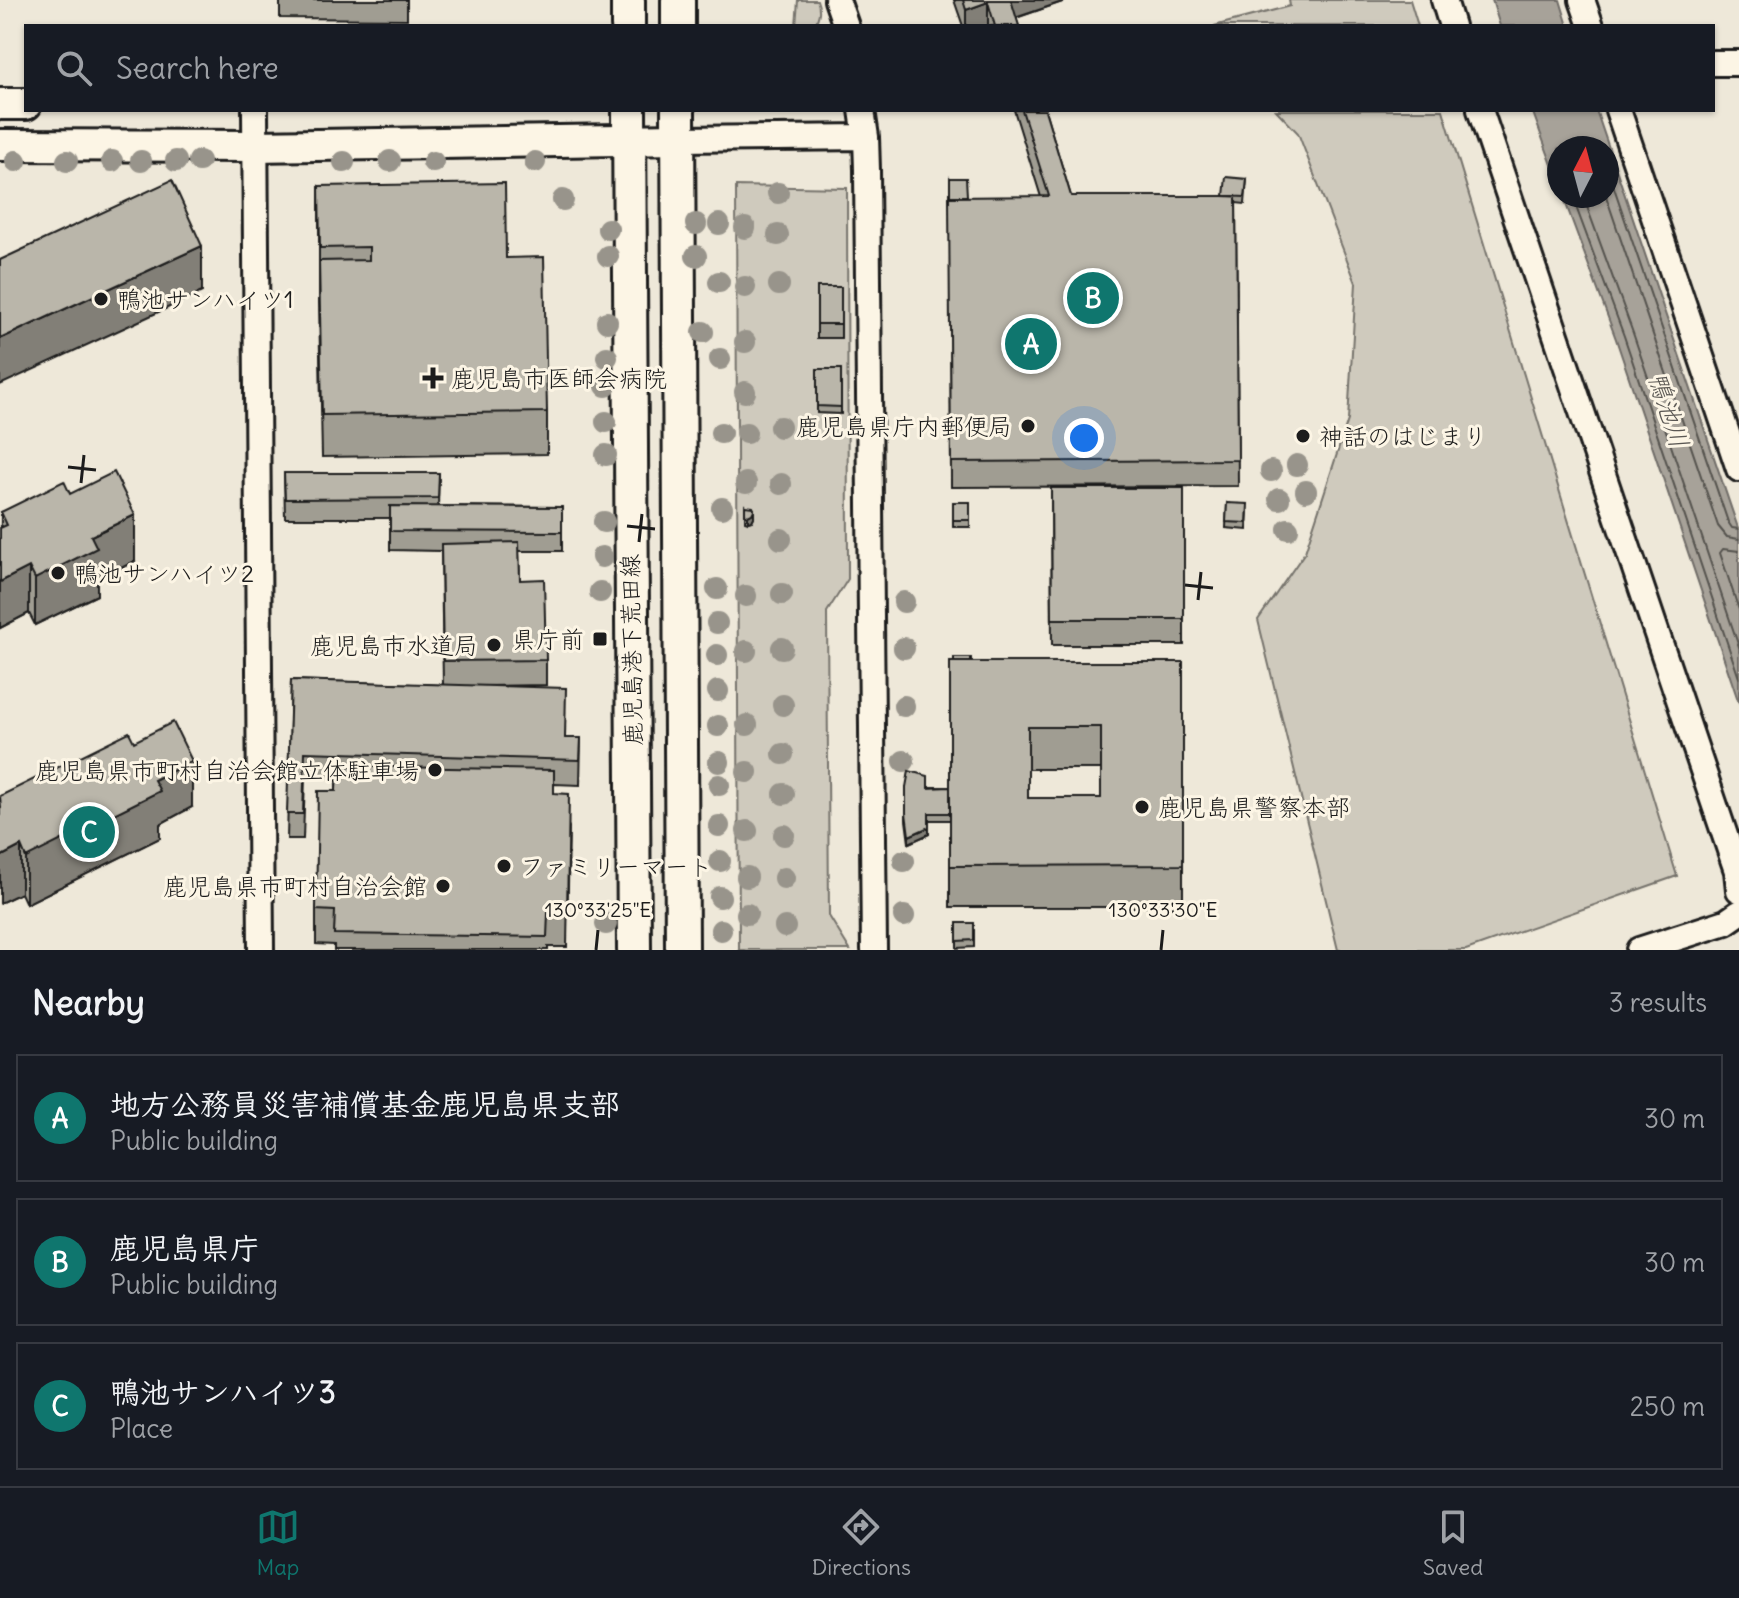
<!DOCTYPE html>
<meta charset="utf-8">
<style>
:root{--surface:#171b24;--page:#20242c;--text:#f1f3f6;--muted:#9ea1a6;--line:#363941;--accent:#0f766e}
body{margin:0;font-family:Delius,"Klee One",sans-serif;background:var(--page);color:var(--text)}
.compass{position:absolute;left:1547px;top:136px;width:72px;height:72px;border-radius:50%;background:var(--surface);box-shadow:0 2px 6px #0004;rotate:6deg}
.you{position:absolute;left:1084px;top:438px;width:28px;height:28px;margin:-20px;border:6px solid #fff;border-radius:50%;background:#1a73e8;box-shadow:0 0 0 12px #1a73e833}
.badge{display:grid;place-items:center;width:52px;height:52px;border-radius:50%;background:var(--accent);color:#fff;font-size:26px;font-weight:700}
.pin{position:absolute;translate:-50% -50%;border:4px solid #fff;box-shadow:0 2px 8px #0006}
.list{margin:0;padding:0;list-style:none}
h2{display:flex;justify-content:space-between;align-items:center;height:104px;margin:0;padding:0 32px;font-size:34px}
h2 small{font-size:26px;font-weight:400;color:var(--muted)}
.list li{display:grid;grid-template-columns:52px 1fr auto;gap:24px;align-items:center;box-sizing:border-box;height:128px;margin:0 16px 16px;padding:0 16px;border:2px solid var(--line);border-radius:0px}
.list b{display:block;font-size:30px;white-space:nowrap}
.list p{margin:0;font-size:26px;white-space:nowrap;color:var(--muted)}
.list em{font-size:26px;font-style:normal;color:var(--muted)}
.icon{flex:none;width:44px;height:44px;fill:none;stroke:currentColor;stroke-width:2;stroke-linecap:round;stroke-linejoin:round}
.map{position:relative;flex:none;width:1739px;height:950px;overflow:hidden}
.search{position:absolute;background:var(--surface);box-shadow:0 2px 6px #0004;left:24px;right:24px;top:24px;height:88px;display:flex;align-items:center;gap:20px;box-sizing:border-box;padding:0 28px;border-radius:0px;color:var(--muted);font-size:30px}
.sheet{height:536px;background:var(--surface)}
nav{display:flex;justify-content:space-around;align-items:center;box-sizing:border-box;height:112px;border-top:2px solid var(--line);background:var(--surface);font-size:22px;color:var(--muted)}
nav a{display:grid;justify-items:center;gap:4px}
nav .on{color:var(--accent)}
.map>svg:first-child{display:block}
.green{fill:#cfcabd;stroke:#76736c;stroke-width:2}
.water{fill:#a7a299;stroke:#6f6c67;stroke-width:2}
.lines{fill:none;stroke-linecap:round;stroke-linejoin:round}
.shore{stroke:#54524e;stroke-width:2}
.minor-casing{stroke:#1c1c1c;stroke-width:30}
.tertiary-casing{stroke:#1c1c1c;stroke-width:36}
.secondary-casing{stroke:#1c1c1c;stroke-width:38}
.minor{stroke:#fcf5e5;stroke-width:24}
.tertiary{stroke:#fcf5e5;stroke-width:30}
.secondary{stroke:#fcf5e5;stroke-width:32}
.tree{fill:#98948b}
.wall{fill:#a09d92;stroke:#1c1c1c;stroke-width:2;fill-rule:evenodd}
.shaded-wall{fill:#827f77;stroke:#1c1c1c;stroke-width:2}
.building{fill:#bab6aa;stroke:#1c1c1c;stroke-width:2;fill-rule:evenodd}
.ticks{fill:none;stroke:#1c1c1c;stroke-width:3}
.poi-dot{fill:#1c1c1c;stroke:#fcf5e5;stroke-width:3}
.labels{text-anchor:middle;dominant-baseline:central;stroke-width:6;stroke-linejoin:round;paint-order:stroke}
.poi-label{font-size:24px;fill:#1c1c1c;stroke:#fcf5e5;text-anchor:start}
.street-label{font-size:24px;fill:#1c1c1c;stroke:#fcf5e5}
.water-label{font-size:26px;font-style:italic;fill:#5b5854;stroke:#fcf5e5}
.ticks-label{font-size:20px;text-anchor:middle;fill:#1c1c1c;stroke:#fcf5e5;stroke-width:6;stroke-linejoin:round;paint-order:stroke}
</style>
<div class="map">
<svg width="1739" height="950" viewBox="0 0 1739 950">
<rect width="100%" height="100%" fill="#eee8d9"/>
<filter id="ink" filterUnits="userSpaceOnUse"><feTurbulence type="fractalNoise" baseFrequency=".0125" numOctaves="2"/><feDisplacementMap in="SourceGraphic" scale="16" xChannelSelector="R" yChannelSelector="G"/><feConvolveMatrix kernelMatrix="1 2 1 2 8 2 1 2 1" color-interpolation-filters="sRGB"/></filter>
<g filter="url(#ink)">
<path class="green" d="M798 0H817C821 10 819 17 814 26H796Z
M1289 0H1410L1418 26H1214L1290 6Z
M1276 110H1443L1677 876 1466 950H1338L1258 620 1305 552 1348 420 1356 283 1298 133Z
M736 186 847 188 848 579 827 612 829 916 850 950H739Z"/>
<path class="water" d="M1492 0H1560L1568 26H1500Z
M1532 110H1596L1739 531V703L1616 339 1563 196H1607V148H1559V184Z"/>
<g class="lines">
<path class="shore" d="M1607 167 1728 522 1732 528 1739 529
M1572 196 1624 336 1739 678
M1583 196 1633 333 1739 647
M1606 196 1718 526 1727 537 1739 539
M1739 551 1723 549 1720 553 1739 610"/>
<g class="minor-casing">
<path id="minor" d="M837 0 846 26
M1444 0 1452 26
M1582 0 1591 26
M1713 63H1739
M255 110 261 950
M862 110 866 137 867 170 874 950
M1480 110 1737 871 1739 890
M1618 110 1739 469
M678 139 866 137
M1639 950 1726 922 1739 913"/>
</g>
<g class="tertiary-casing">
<path id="tertiary" d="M0 104H26
M0 145 255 146 678 139"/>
</g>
<g class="secondary-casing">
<path id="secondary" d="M628 0V26
M678 26V0
M629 110 634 950
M678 110 682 950"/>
</g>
<use href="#minor" class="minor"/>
<use href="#tertiary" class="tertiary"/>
<use href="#secondary" class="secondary"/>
</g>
<g class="tree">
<circle cx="16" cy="161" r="11"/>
<circle cx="67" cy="161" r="11"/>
<circle cx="112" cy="161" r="11"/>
<circle cx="141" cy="161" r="11"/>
<circle cx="176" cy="161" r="11"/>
<circle cx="199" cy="161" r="11"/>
<circle cx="390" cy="161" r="11"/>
<circle cx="344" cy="162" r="11"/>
<circle cx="433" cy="162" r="11"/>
<circle cx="535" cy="162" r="11"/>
<circle cx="778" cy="193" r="11"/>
<circle cx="563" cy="200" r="11"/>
<circle cx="696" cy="224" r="11"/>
<circle cx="719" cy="224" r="11"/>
<circle cx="745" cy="228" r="11"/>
<circle cx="608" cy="229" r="11"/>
<circle cx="778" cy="235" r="11"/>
<circle cx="608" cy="256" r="11"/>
<circle cx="696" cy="256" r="11"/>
<circle cx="719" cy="282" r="11"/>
<circle cx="779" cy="285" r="11"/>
<circle cx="745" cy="287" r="11"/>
<circle cx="607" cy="322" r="11"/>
<circle cx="703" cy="332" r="11"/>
<circle cx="745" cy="342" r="11"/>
<circle cx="607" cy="357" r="11"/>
<circle cx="720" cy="359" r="11"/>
<circle cx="606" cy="386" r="11"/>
<circle cx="745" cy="392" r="11"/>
<circle cx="606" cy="422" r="11"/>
<circle cx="780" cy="427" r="11"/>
<circle cx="721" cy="433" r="11"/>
<circle cx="746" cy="433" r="11"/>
<circle cx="606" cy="455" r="11"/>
<circle cx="1297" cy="465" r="11"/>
<circle cx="1271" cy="471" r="11"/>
<circle cx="746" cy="483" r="11"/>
<circle cx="781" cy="484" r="11"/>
<circle cx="1306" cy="491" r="11"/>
<circle cx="1279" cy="499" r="11"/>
<circle cx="722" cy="508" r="11"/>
<circle cx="604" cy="522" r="11"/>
<circle cx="1288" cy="529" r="11"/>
<circle cx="781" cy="539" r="11"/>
<circle cx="602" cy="557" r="11"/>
<circle cx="717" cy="589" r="11"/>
<circle cx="600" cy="592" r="11"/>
<circle cx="782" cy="594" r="11"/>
<circle cx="746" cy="596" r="11"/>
<circle cx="904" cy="602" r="11"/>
<circle cx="717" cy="623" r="11"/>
<circle cx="782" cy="648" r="11"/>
<circle cx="904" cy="648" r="11"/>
<circle cx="746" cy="651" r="11"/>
<circle cx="717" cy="655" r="11"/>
<circle cx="718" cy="691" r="11"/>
<circle cx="783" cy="705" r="11"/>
<circle cx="904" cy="706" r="11"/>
<circle cx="747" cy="725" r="11"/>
<circle cx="718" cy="726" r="11"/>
<circle cx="783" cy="754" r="11"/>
<circle cx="904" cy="761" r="11"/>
<circle cx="719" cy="762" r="11"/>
<circle cx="747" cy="772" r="11"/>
<circle cx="719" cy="785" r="11"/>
<circle cx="784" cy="794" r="11"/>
<circle cx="719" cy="826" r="11"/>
<circle cx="747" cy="831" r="11"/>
<circle cx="784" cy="835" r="11"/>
<circle cx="720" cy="861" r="11"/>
<circle cx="904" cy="861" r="11"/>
<circle cx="747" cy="877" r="11"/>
<circle cx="784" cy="878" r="11"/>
<circle cx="720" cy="897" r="11"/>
<circle cx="747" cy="914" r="11"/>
<circle cx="904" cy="916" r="11"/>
<circle cx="606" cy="924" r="11"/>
<circle cx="785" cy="927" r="11"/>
<circle cx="721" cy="930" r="11"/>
</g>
<path class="wall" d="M280 0H407V19L280 18Z
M954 0H1068L1016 18 1019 26H963Z
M1014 110H1045L1071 196H1224L1247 179 1245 204 1236 203 1238 486 951 487 950 178 967 197H1041Z
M319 186 506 258 547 412V454L322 457 319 303Z
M817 287H841V338H817Z
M817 369H841V414L817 413Z
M284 473H439L438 506 562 507V551H519L520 580 546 660V685L488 686 566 738H581L580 785 554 784V793L569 827 567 947H548V950H334V945L316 944V910L336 791V778L305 777 303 839H287L291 680 443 685 441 551 390 550V518H285Z
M1051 488H1184V645H1052Z
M70 494 135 561 97 580V595L35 625 29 613 0 628 1 512Z
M953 502H970V527H953Z
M1227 503 1248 511 1247 530 1226 528Z
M745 506 754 517 752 521 748 522 745 521Z
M971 662H1183V907H950V810V820H929V834L909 843 906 820V787H950ZM1028 769H1101V798H1028Z
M134 742 192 807 160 824V838L26 904 21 893 0 903V796Z
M957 923H974V947L957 948Z"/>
<path class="shaded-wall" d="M1009 0H1068L1009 20Z
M988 2V26H966V10Z
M202 246V292L0 385V339Z
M754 510V517L752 521 748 522V516Z
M135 515V561L97 580V595L35 625V579L91 536Z
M29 567V613L0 628V582Z
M192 761V807L160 824V838L26 904V858L154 780Z
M929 827V834L909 843V836Z
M21 846V893L0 903V857Z"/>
<path class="building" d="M963 0H1011L1019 26H995L988 2 966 10Z
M1022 110H1045L1071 196H1236L1238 460 951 462 949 197 1049 196Z
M1226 177 1247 179 1245 197 1224 196Z
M950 178H966L967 196H950Z
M172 180 202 246 0 339V260Z
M505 183 506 258 544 257 547 412 322 415 319 261 369 260V247L320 248 319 186Z
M817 287H841V324H817Z
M817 369H841V407L817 406Z
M114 472 135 515 91 536 97 548 35 579 29 567 0 582V528L7 525 1 512 64 481 70 494Z
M284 473H439L438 498 285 499Z
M1051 488H1184V619H1052Z
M953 502H970V520H953Z
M1227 503 1248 504 1247 523 1226 522Z
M390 506 562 507V532L390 531Z
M745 506 753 507 754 510 752 514 748 516 745 514Z
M519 542 520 580 544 579 546 660 443 661 441 544Z
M954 658H971V662H954Z
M950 662H1183V865L950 866ZM1028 727H1101V798H1028Z
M291 680 566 688 565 738H581L580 760 305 752 303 814H287Z
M173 722 192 761 154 780 160 791 26 858 21 846 0 857V809L1 808 0 796 129 732 134 742Z
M337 766 554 770V793L569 794 567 913H548L547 937 334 934 335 911 316 910 318 791H336Z
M909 771 928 776V788L950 787V813H929V827L909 836 906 813V787Z
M957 923H974V940L957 941Z"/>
</g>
<path class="ticks" d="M68 467 96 470M81 483 84 455M627 526 655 529M639 542 642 514M1185 585 1213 588M1198 600 1201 572M596 950 598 930M1161 950 1163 930"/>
<g class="poi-dot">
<circle cx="101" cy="299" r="8"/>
<path d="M429 366h8v8h8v8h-8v8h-8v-8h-8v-8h8z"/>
<circle cx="1028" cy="426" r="8"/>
<circle cx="1303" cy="436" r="8"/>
<circle cx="58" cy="573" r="8"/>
<rect x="592" y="631" width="16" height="16" rx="4"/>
<circle cx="494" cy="645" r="8"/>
<circle cx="435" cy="770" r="8"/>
<circle cx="1142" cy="807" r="8"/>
<circle cx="504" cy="866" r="8"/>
<circle cx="443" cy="886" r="8"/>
</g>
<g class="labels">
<g class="poi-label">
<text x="117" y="299">鴨池サンハイツ1</text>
<text x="451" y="378">鹿児島市医師会病院</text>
<text x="1012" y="426" text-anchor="end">鹿児島県庁内郵便局</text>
<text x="1319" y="436">神話のはじまり</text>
<text x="74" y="573">鴨池サンハイツ2</text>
<text x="584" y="639" text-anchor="end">県庁前</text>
<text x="478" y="645" text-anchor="end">鹿児島市水道局</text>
<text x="419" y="770" text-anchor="end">鹿児島県市町村自治会館立体駐車場</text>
<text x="1158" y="807">鹿児島県警察本部</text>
<text x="520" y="866">ファミリーマート</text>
<text x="427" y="886" text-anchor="end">鹿児島県市町村自治会館</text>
</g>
<g class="street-label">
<text transform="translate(631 650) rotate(-91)">鹿児島港下荒田線</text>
</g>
<g class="water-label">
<text transform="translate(1669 410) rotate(72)">鴨池川</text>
</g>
</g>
<g class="ticks-label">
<text x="598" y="917">130°33'25"E</text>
<text x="1163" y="917">130°33'30"E</text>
</g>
</svg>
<svg class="compass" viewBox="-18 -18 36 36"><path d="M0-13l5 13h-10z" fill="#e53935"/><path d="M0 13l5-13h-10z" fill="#9ea1a6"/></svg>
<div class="you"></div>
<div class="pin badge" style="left:1031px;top:344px">A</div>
<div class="pin badge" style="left:1093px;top:298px">B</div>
<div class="pin badge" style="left:89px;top:832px">C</div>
<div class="search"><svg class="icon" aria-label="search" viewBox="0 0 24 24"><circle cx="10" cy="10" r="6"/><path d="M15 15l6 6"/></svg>Search here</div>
</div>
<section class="sheet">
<h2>Nearby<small>3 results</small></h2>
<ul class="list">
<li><span class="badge">A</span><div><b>地方公務員災害補償基金鹿児島県支部</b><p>Public building</p></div><em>30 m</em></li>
<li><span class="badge">B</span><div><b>鹿児島県庁</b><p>Public building</p></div><em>30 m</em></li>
<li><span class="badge">C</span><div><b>鴨池サンハイツ3</b><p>Place</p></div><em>250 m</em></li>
</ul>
</section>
<nav>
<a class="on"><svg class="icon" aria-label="map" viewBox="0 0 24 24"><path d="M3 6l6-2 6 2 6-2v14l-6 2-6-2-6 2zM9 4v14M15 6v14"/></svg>Map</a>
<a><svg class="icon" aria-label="directions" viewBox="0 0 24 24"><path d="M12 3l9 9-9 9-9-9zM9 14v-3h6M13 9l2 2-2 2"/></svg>Directions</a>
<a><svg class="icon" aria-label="saved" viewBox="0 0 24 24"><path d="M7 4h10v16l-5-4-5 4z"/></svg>Saved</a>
</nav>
